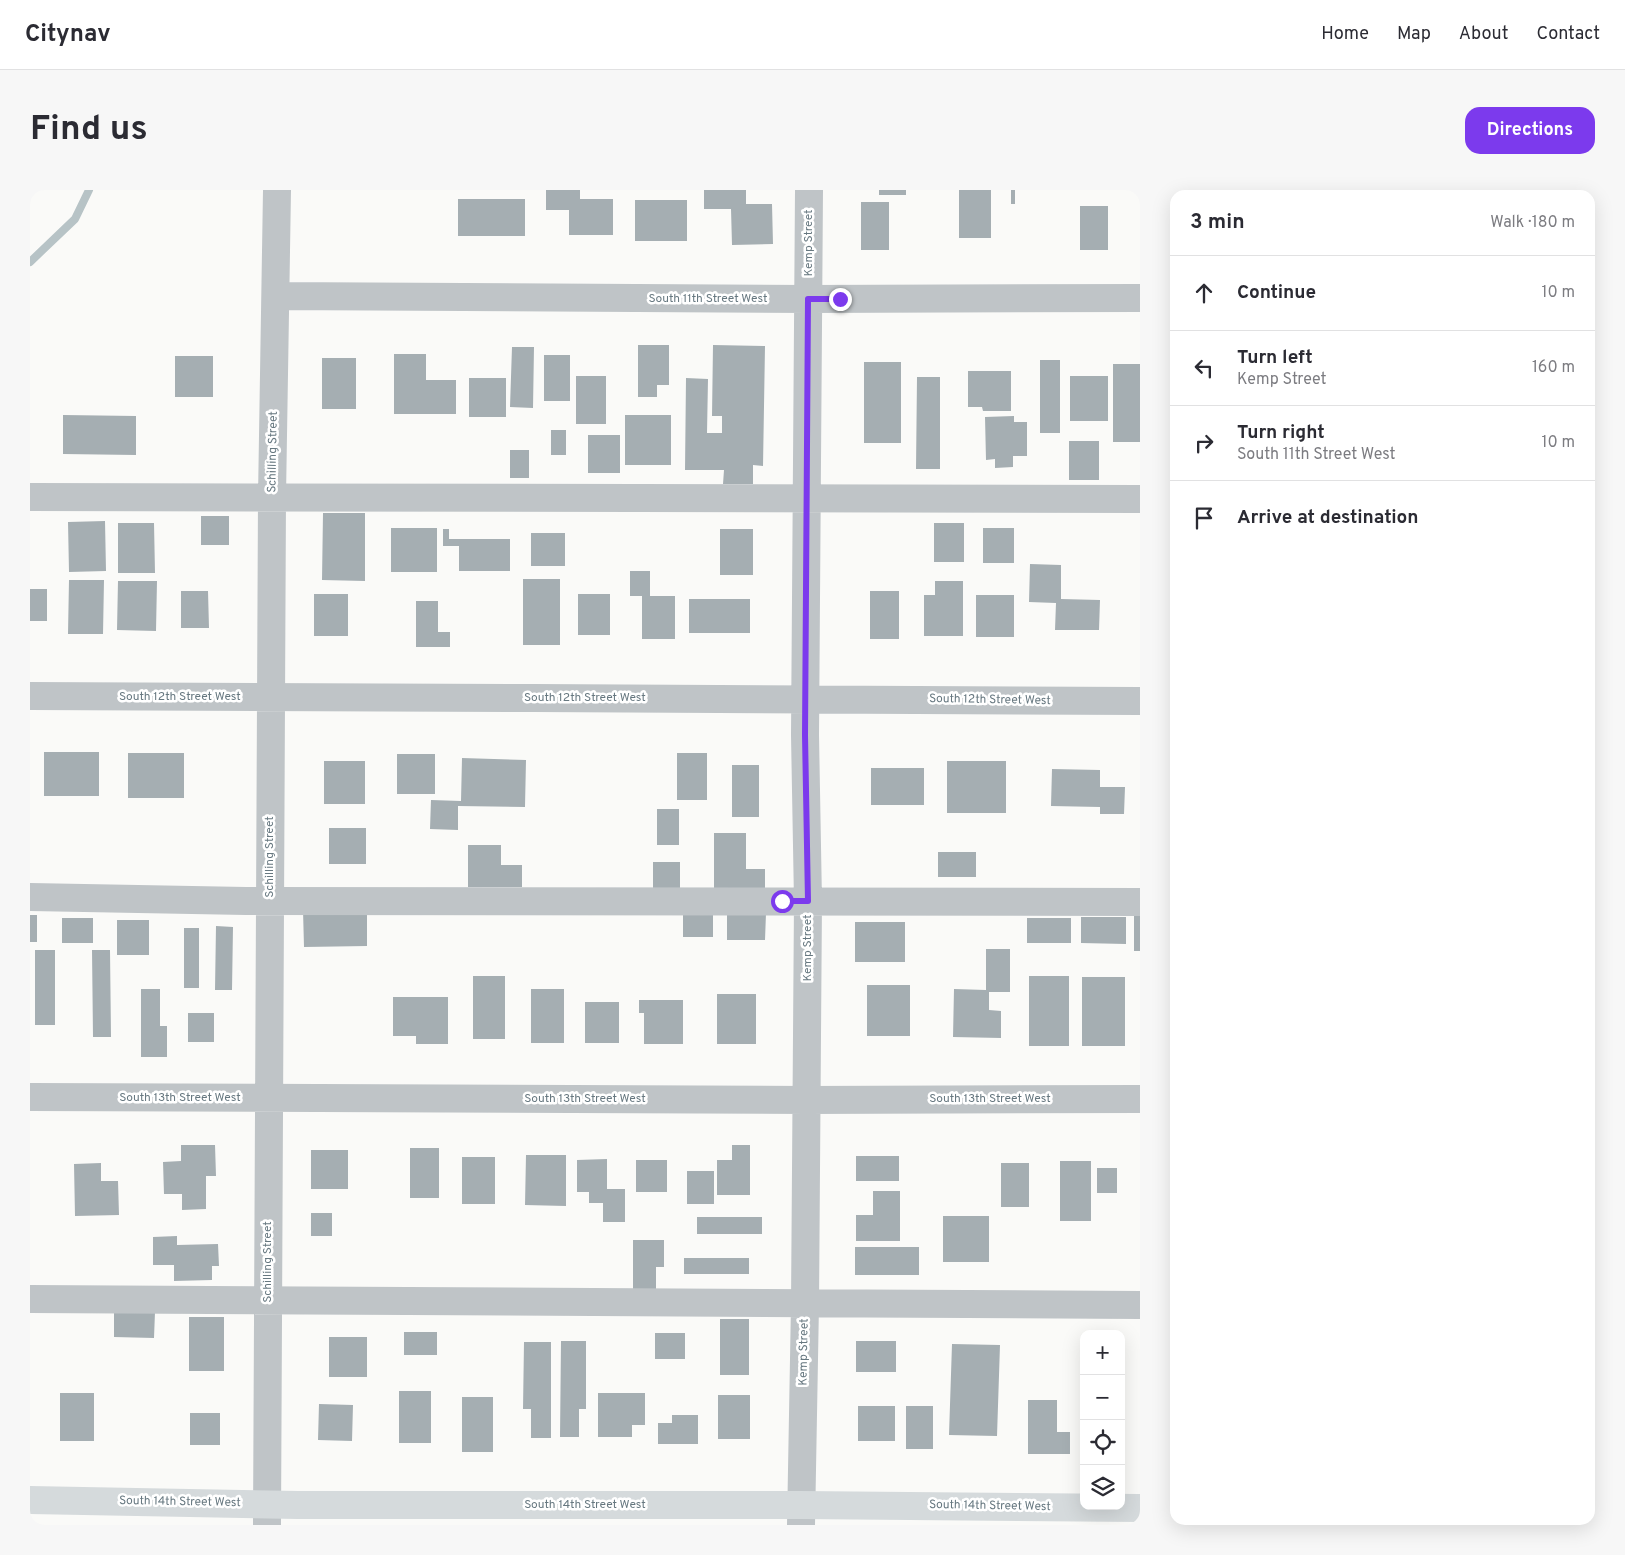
<!DOCTYPE html>
<meta charset="utf-8">
<style>
:root{--surface:#fff;--page:#f7f7f7;--text:#2b2b33;--muted:#7c7c81;--line:#e1e1e2;--accent:#7c3aed}
body{margin:0;font-family:Overpass,sans-serif;background:var(--page);color:var(--text)}
.controls{position:absolute;right:15px;bottom:15px;display:grid;overflow:hidden;border-radius:10px;box-shadow:0 5px 20px #0002}
.controls button{width:45px;height:45px;display:grid;place-items:center;padding:0;border:0;border-bottom:1px solid var(--line);background:var(--surface);color:var(--text);font:25px sans-serif}
.stop{position:absolute;width:15px;height:15px;margin:-11px;border:4px solid #7c3aed;border-radius:50%;background:#fff}
.stop.end{background:#7c3aed;border-color:#fff;box-shadow:0 1px 5px #0008}
.list{margin:0;padding:0;list-style:none}
h2{display:flex;justify-content:space-between;align-items:center;height:65px;margin:0;padding:0 20px;font-size:21px}
h2 small{font-size:16px;font-weight:400;color:var(--muted)}
.list li{display:grid;grid-template-columns:32px 1fr auto;gap:15px;align-items:center;box-sizing:border-box;height:75px;padding:0 20px;border-top:1px solid var(--line)}
.list b{display:block;font-size:19px;white-space:nowrap}
.list p{margin:0;font-size:16px;white-space:nowrap;color:var(--muted)}
.list em{font-size:16px;font-style:normal;color:var(--muted)}
.icon{flex:none;width:28px;height:28px;fill:none;stroke:currentColor;stroke-width:2;stroke-linecap:round;stroke-linejoin:round}
.map{position:relative;flex:none;width:1110px;height:1335px;overflow:hidden;border-radius:15px}
header{display:flex;align-items:center;gap:30px;box-sizing:border-box;height:70px;padding:0 25px;background:var(--surface);border-bottom:1px solid var(--line)}
header strong{font-size:24px}
nav{display:flex;gap:28px;margin-inline-start:auto;font-size:18px}
.intro{display:flex;align-items:center;justify-content:space-between;box-sizing:border-box;height:120px;padding:0 30px}
h1{margin:0;font-size:35px}
.button{padding:12px 22px;border-radius:15px;background:var(--accent);color:#fff;font-size:18px;font-weight:700}
main{display:flex;gap:30px;padding:0 30px}
aside{flex:1;background:var(--surface);border-radius:15px;box-shadow:0 5px 20px #0002}
.map>svg:first-child{display:block}
.lines{fill:none;stroke-linecap:round;stroke-linejoin:round}
.stream{stroke:#b7c3c6;stroke-width:8}
.building{fill:#a5aeb2}
.minor{stroke:#bfc4c7;stroke-width:28}
.major{stroke:#d5dadc;stroke-width:28}
.route{stroke:#7c3aed;stroke-width:6}
.labels{text-anchor:middle;dominant-baseline:central;stroke-width:5;stroke-linejoin:round;paint-order:stroke}
.street-label{font-size:12px;fill:#677880;stroke:#fff}
</style>
<header>
<strong>Citynav</strong>
<nav><a>Home</a><a>Map</a><a>About</a><a>Contact</a></nav>
</header>
<div class="intro"><h1>Find us</h1><a class="button">Directions</a></div>
<main>
<div class="map">
<svg width="1110" height="1335" viewBox="0 0 1110 1335">
<rect width="100%" height="100%" fill="#fafaf8"/>
<g class="lines">
<path class="stream" d="M0 72 45 29 59 0"/>
</g>
<path class="building" d="M516 0H550V9H583V45H539V20H516Z
M674 0H716V14H742L743 54 702 55 701 19H674Z
M849 0H876V5H849Z
M929 0H961V48H929Z
M981 0H985V14H981Z
M428 9H495V46H428Z
M605 10H657V51H605Z
M831 12H859V60H831Z
M1050 16H1078V60H1050Z
M608 155H639V195H627V207H608Z
M683 155 735 156 733 276 723 275V294H693L694 280H655L656 188 678 189 677 243H692V226H682Z
M482 157H504L503 218 480 217Z
M364 164H396V190H426V224H364Z
M514 165H540V211H514Z
M145 166H183V207H145Z
M292 168H326V219H292Z
M1010 170H1030V243H1010Z
M834 172H871V253H834Z
M1083 174H1110V252H1083Z
M938 181H981V221H953L952 217H938Z
M546 186H576V234H546Z
M1040 186H1078V231H1040Z
M887 187H910V279H886Z
M439 188H476V227H439Z
M33 225 106 226V265L33 264Z
M595 225H641V275H595Z
M984 226V232H997V266H983V277L965 278V269L956 270 955 227Z
M521 240H536V265H521Z
M558 245H590V283H558Z
M1039 251H1069V290H1039Z
M480 260H499V288H480Z
M293 323H335V391L292 390Z
M171 326H199V355H171Z
M75 331 76 381 39 382 38 332Z
M88 333H124L125 383H88Z
M904 333H934V372H904Z
M361 338H407V382H361Z
M953 338H984V373H953Z
M413 339H419V349H480V381H429V356H413Z
M690 339H723V385H690Z
M501 343H535V376H501Z
M1000 374 1031 375V409L1070 410 1069 440H1025L1026 413 999 412Z
M600 381H620V406H645V449H612V406H600Z
M493 389H530V455H493Z
M39 390H74L73 444H38Z
M88 391H127L126 441 87 440Z
M905 391H933V446H894V405H905Z
M0 399H17V431H0Z
M151 401H178L179 438H151Z
M840 401H869V449H840Z
M284 404H318V446H284Z
M548 404H580V445H548Z
M946 405H984V447H946Z
M659 409H720V443H659Z
M386 411H408V442H420V457H386Z
M14 562H69V606H14Z
M98 563H154V608H98Z
M647 563H677V610H647Z
M367 564H405V604H367Z
M432 568 496 570 495 617 428 616V640L400 639 401 610 431 611Z
M294 571H335V614H294Z
M917 571H976V623H917Z
M702 575H729V627H702Z
M841 578H894V615H841Z
M1022 579 1070 580V597H1095L1094 624H1070V617L1021 616Z
M627 619H649V655H627Z
M299 638H336V674H299Z
M684 643H716V679H735V701H684Z
M438 655H471V675H492V697H438Z
M908 662H946V687H908Z
M623 672H650V701H623Z
M337 719V756L274 757 273 720Z
M653 723H683V747H653Z
M697 723H736L735 750H697Z
M0 725H7V752H0Z
M1104 725H1110V761H1104Z
M1051 727H1096V754L1051 753Z
M32 728H63V753H32Z
M997 728H1041V753H997Z
M87 730H119V765H87Z
M825 732H875V772H825Z
M186 736 203 737 202 800H185Z
M154 738H169V798H154Z
M956 759H980V802H959V820L971 821V848L923 847 924 799 956 800Z
M5 760H25V835H5Z
M62 760H80L81 847H63Z
M443 786H475V849H443Z
M999 786H1039V856H999Z
M1052 787H1095V856H1052Z
M837 795H880V846H837Z
M111 799H130V836H137V867H111Z
M501 799H534V853H501Z
M687 804H726V854H687Z
M363 807H418V854H386V846H363Z
M609 810H653V854H614V823H609Z
M555 812H589V853H555Z
M158 823H184V852H158Z
M151 955H185L186 986H176V1019L152 1020V1004H134L133 972 151 971Z
M702 955H720V1005H687V970H702Z
M380 958H409V1008H380Z
M281 960H318V999H281Z
M496 965H536V1016L495 1015Z
M826 966H869V991H826Z
M432 967H465V1014H432Z
M577 969V999H595V1032H573V1013H559V1002H547V970Z
M606 970H637V1002H606Z
M1030 971H1061V1031H1030Z
M71 973V991H88L89 1025 45 1026 44 974Z
M971 973H999V1017H971Z
M1067 978H1087V1003H1067Z
M657 981H684V1014H657Z
M843 1001H870V1051H826V1025H843Z
M281 1023H302V1046H281Z
M913 1026H959V1072H913Z
M667 1027H732V1044H667Z
M147 1046V1055L188 1054 189 1076H182V1090L144 1091V1075H123V1047Z
M603 1050H634V1077H626V1101H603Z
M825 1057H889V1085H825Z
M654 1068H719V1084H654Z
M84 1121 125 1122 124 1148 84 1147Z
M159 1127H194V1181H159Z
M690 1129H719V1185H690Z
M374 1142H407V1165H374Z
M625 1143H655V1169H625Z
M299 1147H337V1187H299Z
M531 1151H556V1219H549V1247H530Z
M826 1151H866V1182H826Z
M494 1152H521V1248H501V1219H493Z
M922 1154 970 1155 967 1246 919 1245Z
M369 1201H401V1253H369Z
M30 1203H64V1251H30Z
M568 1203H615V1235H602V1247H568Z
M688 1205H720V1249H688Z
M432 1207H463V1262H432Z
M1091 1208H1093V1247H1091Z
M998 1210H1027V1242H1040V1264H998Z
M289 1214 323 1215 322 1251 288 1250Z
M828 1216H865V1251H828Z
M876 1216H903V1259H876Z
M160 1223H190V1255H160Z
M642 1225H668V1254H628V1233H642Z"/>
<g class="lines">
<path class="minor" d="M246 106 778 109 1110 108
M0 307 1110 309
M0 506C370 509 740 507 1110 511
M0 707 216 711 1110 712
M0 907 776 910 1110 909
M0 1109 1110 1115
M237 1335 242 307 247 0
M771 1335 775 1114 778 711 775 545 779 0"/>
<path class="major" d="M0 1310 268 1315H771L1110 1318"/>
</g>
<g class="lines">
<path class="route" d="M752 711H778L775 545 778 109H810"/>
</g>
<g class="labels">
<g class="street-label">
<text transform="translate(779 53) rotate(-90)">Kemp Street</text>
<text x="678" y="109">South 11th Street West</text>
<text transform="translate(243 262) rotate(-89)">Schilling Street</text>
<text x="150" y="507">South 12th Street West</text>
<text x="555" y="508">South 12th Street West</text>
<text transform="translate(960 510) rotate(1)">South 12th Street West</text>
<text transform="translate(240 667) rotate(-90)">Schilling Street</text>
<text transform="translate(778 758) rotate(-90)">Kemp Street</text>
<text x="150" y="908">South 13th Street West</text>
<text x="555" y="909">South 13th Street West</text>
<text x="960" y="909">South 13th Street West</text>
<text transform="translate(238 1072) rotate(-90)">Schilling Street</text>
<text transform="translate(774 1162) rotate(-89)">Kemp Street</text>
<text transform="translate(150 1312) rotate(1)">South 14th Street West</text>
<text x="555" y="1315">South 14th Street West</text>
<text transform="translate(960 1316) rotate(1)">South 14th Street West</text>
</g>
</g>
</svg>
<div class="controls">
<button>+</button>
<button>−</button>
<button><svg class="icon" aria-label="locate" viewBox="0 0 24 24"><circle cx="12" cy="12" r="6"/><path d="M12 2v4M12 18v4M2 12h4M18 12h4"/></svg></button>
<button><svg class="icon" aria-label="layers" viewBox="0 0 24 24"><path d="M12 4l9 5-9 5-9-5zM3 14l9 5 9-5"/></svg></button>
</div>
<div class="stop" style="left:752px;top:711px"></div>
<div class="stop end" style="left:810px;top:109px"></div>
</div>
<aside>
<h2>3 min<small>Walk · 180 m</small></h2>
<ul class="list">
<li><svg class="icon" aria-label="ahead" viewBox="0 0 24 24"><path d="M12 20V5M6 11l6-6 6 6"/></svg><div><b>Continue</b></div><em>10 m</em></li>
<li><svg class="icon" aria-label="left" viewBox="0 0 24 24"><path d="M17 20v-9H6M10 6l-5 5 5 5"/></svg><div><b>Turn left</b><p>Kemp Street</p></div><em>160 m</em></li>
<li><svg class="icon" aria-label="right" viewBox="0 0 24 24"><path d="M7 20v-9h11M14 6l5 5-5 5"/></svg><div><b>Turn right</b><p>South 11th Street West</p></div><em>10 m</em></li>
<li><svg class="icon" aria-label="arrive" viewBox="0 0 24 24"><path d="M6 21V4h12l-3 4 3 4H6"/></svg><div><b>Arrive at destination</b></div></li>
</ul>
</aside>
</main>
